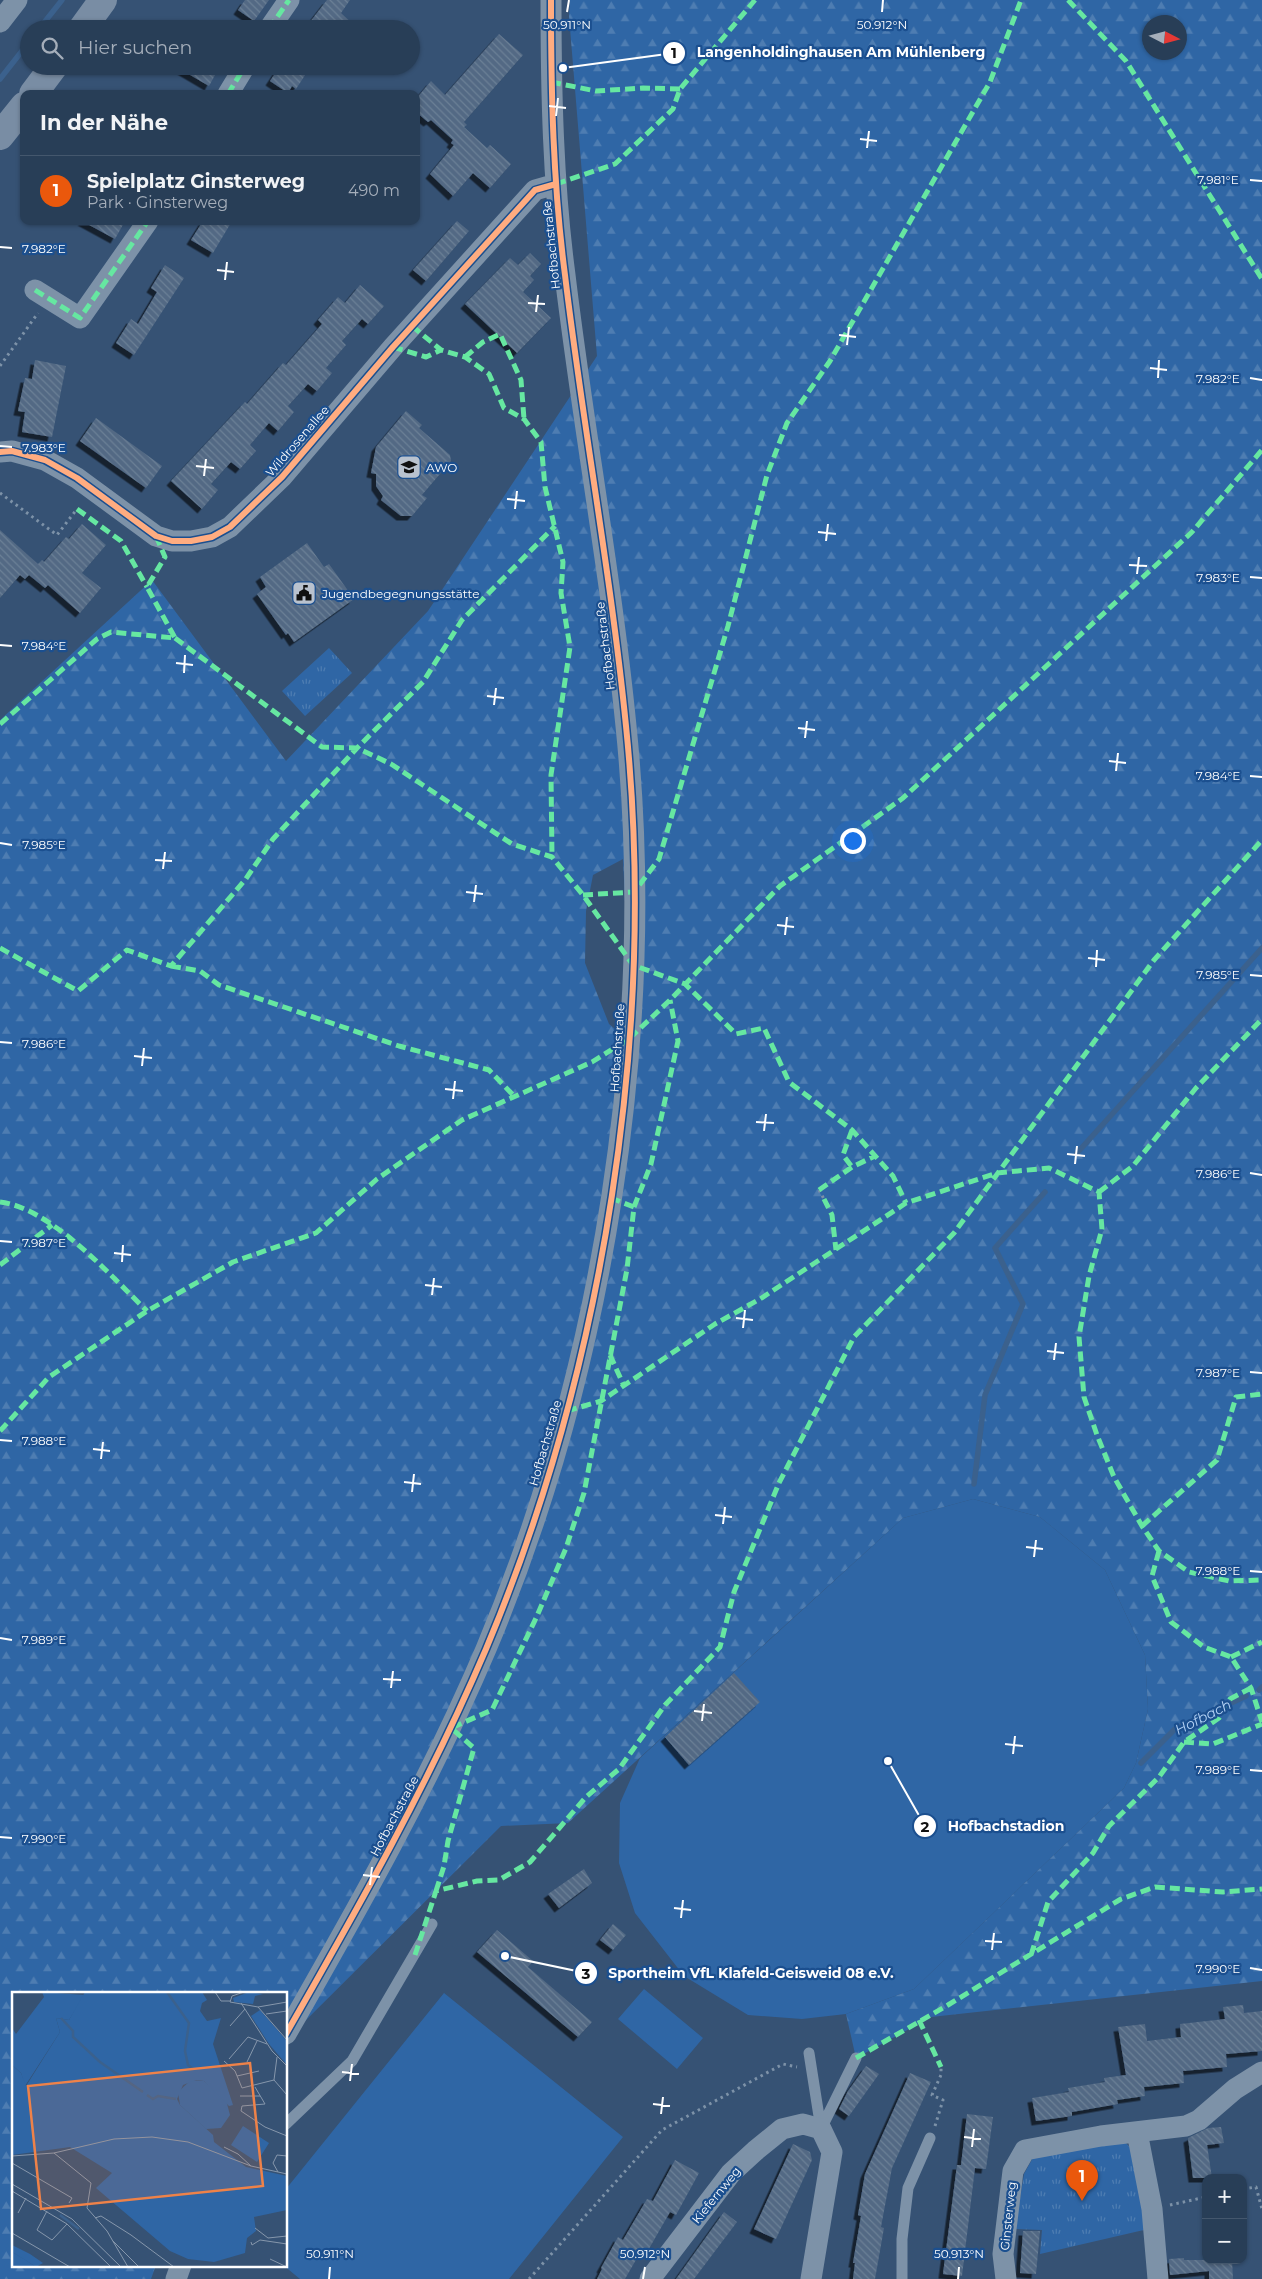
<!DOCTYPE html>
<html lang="de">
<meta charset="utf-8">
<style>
:root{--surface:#283e57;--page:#344961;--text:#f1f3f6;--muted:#a5aeba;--line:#44576d;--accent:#ea580c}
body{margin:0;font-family:Montserrat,sans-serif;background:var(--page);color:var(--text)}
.controls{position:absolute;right:15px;bottom:15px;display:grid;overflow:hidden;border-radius:10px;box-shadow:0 1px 4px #0004}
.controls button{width:45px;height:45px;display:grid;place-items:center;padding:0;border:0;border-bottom:1px solid var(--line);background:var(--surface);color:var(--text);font:25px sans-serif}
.compass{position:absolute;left:1142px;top:15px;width:45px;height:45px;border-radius:50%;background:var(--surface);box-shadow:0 1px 4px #0004;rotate:96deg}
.you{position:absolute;left:852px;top:840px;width:18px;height:18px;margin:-12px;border:4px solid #fff;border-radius:50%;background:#1a73e8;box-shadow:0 0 0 8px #1a73e833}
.badge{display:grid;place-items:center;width:32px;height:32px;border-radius:50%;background:var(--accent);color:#fff;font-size:16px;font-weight:700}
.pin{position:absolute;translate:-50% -41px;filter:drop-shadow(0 1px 2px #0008)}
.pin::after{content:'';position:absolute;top:26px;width:18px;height:15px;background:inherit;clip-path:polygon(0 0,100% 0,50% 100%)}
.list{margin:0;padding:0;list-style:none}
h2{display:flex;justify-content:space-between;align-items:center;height:65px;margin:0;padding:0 20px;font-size:21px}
h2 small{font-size:16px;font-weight:400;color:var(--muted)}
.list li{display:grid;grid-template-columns:32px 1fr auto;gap:15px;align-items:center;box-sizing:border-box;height:70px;padding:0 20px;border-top:1px solid var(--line)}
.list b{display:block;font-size:19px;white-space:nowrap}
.list p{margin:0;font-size:16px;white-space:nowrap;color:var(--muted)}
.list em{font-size:16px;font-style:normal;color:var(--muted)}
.icon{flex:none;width:28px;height:28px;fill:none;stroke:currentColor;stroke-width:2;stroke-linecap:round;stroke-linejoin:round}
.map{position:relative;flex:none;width:1262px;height:2279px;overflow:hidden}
.search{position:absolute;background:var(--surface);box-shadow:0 1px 4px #0004;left:20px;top:20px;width:400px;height:55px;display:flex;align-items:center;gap:12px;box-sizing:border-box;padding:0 18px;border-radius:28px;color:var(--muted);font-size:19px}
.panel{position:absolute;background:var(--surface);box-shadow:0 1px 4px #0004;left:20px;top:90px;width:400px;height:135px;border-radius:10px}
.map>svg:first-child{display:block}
.grass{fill:#2f66a5}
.forest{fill:url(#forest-firs);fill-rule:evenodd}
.park{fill:url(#park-tufts)}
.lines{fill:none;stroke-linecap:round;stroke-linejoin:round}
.stream{stroke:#3b618d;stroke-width:5.5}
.building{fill:url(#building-back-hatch);filter:url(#shadow)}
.path{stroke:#7d92a8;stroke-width:3;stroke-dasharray:2.5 4;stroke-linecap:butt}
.service{stroke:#7d92a8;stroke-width:11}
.minor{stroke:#7d92a8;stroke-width:21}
.secondary{stroke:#798da4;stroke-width:28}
.quiet{stroke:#66e7a1;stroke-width:5;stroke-dasharray:10 5;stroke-linecap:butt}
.cycleway-casing{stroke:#1b4f8f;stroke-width:9}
.cycleway{stroke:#ffac80;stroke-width:6}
.ticks{fill:none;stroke:#fff;stroke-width:2}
.labels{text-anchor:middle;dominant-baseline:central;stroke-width:4.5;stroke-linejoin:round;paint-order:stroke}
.street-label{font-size:12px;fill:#fff;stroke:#1b4f8f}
.poi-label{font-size:12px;fill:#fff;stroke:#1b4f8f;text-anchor:start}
.water-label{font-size:14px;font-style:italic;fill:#b5d3f5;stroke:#1b4f8f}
.inset-river{fill:none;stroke:#3b618d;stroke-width:2.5}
.inset-road{fill:none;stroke:#8697ac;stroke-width:1}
.view{fill:#ee8249;fill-opacity:0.15;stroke:#ee8249;stroke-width:2.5}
.inset-edge{fill:none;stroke:#fff;stroke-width:2.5}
.ticks-label{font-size:12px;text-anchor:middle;fill:#fff;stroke:#1b4f8f;stroke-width:4.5;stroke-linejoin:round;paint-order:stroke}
.leader{fill:none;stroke:#fff;stroke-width:2}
.callout-dot{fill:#fff;stroke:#1b4f8f;stroke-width:2}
.mark-label{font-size:15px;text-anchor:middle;font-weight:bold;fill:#111}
.callout-label{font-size:14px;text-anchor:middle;font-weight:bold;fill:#fff;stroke:#1b4f8f;stroke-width:4.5;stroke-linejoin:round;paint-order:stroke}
</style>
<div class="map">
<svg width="1262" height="2279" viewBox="0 0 1262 2279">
<defs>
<pattern id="forest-firs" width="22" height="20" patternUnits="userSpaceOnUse" patternTransform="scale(1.25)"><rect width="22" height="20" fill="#2f66a5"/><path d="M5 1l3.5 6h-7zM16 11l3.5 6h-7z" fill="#4e7db2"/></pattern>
<pattern id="park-tufts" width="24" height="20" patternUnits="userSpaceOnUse" patternTransform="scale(1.25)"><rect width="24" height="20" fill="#2f66a5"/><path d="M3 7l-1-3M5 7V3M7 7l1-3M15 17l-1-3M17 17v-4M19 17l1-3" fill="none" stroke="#4e7db2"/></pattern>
<pattern id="building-back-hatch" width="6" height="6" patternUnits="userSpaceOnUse" patternTransform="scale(1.25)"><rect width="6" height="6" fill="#526984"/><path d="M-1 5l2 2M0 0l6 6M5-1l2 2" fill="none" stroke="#6c8096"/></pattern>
<filter id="shadow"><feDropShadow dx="-4.5" dy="4.5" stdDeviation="0" flood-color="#0009"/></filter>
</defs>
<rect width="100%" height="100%" fill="#365274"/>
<path class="grass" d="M973 1499 1040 1517 1105 1570 1145 1655 1148 1709 1136 1763 1124 1788 914 1989 846 2014 802 2019 748 2015 684 1976 635 1913 619 1863 620 1803 640 1758 903 1518Z
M644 1989 703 2038 677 2069 618 2019Z
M444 1993 623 2137 509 2279H300L283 2265H286V2189Z"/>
<path class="forest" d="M570 0H1262V1981L931 2017 856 2058 846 2014 914 1989 1124 1788 1136 1763 1148 1709 1145 1655 1105 1570 1040 1517 973 1499 903 1518 568 1823 501 1826 286 2040V1993H14V2265H156L151 2279H0V720L152 580 286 761 428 611 597 356 569 16ZM1150 22H1180V52H1150ZM623 859 626 922 621 1034 609 1024 585 963 586 911 593 875Z"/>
<path class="park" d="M329 648 352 673 305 716 282 691Z
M1124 2141 1139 2157 1148 2229 1040 2254 1042 2230 1015 2229 1024 2174 1035 2154Z"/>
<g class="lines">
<path class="stream" d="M39 29 62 0
M0 79 29 42
M1077 1153 1262 948
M974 1484 985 1395 1023 1304 995 1248 1045 1192
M1259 1690 1262 1687
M1141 1763 1175 1729 1246 1696"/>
</g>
<path class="building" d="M245 0H269L254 21 238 10Z
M327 0H350L341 13 358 29H319L310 22Z
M499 34 523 55 464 122 467 125 464 127 487 148 490 145 511 164 490 188 473 173 453 196 430 174 454 145 451 143 453 140 431 120 428 122 416 112V99L431 81 445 95Z
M175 66H220L209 86Z
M280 66H311L296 89 292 86 288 93 270 81Z
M82 221H125L115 239Z
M203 221H232L213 253 191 240Z
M457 221 469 231 426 281 413 270Z
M530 253 541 264 530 276 534 280 523 292 551 318 517 353 465 304 510 258 518 265Z
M165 265 184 278 134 355 116 343 131 319 138 324 157 292 151 288Z
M360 285 384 306 368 324 362 319 342 341 346 345 326 368 332 373 317 391 308 384 288 406 294 412 278 431 269 423 250 445 256 451 240 469 231 462 211 484 218 490 202 509 171 481 245 402 247 404 283 363 286 365 322 324 318 320 338 297 345 303Z
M35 360 66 366 52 437 22 432 25 412 18 411 25 378 32 379Z
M406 411 422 425 419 428 450 455 451 461 422 495 427 498 412 516H401L381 500 383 496 376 486V474L371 473 376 447Z
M96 418 162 466 146 488 80 441Z
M82 524 106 545 82 573 101 588 80 613 48 585 45 588 29 575 25 579 20 575 0 598V530L38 564 42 560 44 562 66 537 69 539Z
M307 543 324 567 329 564 354 599 294 642 288 633 286 635 257 594 266 587 260 577Z
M734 1673 760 1702 689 1765 665 1737Z
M584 1869 592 1883 559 1908 548 1894Z
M613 1924 626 1935 613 1950 600 1940Z
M497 1930 533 1961 528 1967 592 2022 578 2037 477 1952Z
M1243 2005 1244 2013 1262 2011V2051L1226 2054 1227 2067 1183 2071 1184 2083 1144 2087 1145 2096 1117 2100 1118 2104 1072 2112V2116L1036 2121 1032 2098 1069 2092 1068 2088 1105 2082 1104 2078 1126 2075 1118 2027 1145 2024 1147 2041 1181 2037 1180 2024 1225 2019 1223 2007Z
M866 2066 879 2074 849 2116 839 2109 848 2091Z
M910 2073 931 2082 892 2168 881 2227 884 2228 875 2279H853L855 2263H853L861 2216 858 2215 865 2174Z
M967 2114 993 2117 986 2169 975 2168 962 2276 943 2274 957 2165H961Z
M1221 2127 1224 2143 1207 2145 1212 2178H1193L1188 2138 1208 2128Z
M793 2144 810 2152 812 2160 776 2239 754 2229Z
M675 2160 699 2173 676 2215 670 2212 646 2254 641 2251 625 2279H597L602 2269 601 2268 618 2237 623 2240 647 2199 653 2201Z
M724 2212 737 2222 694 2279H676Z
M1023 2231H1040L1036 2274 1020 2273Z
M1184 2258V2260H1232L1233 2279H1209V2271L1170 2275 1169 2259Z"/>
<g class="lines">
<path class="path" d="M0 366 38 313
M0 493 57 535 77 509
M819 1190 824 1199
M935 2126 943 2100 932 2095 941 2075V2067
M1243 2189 1256 2187 1262 2209
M1170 2205 1206 2197
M529 2279 662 2130 783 2064 797 2067"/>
<path class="service" d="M809 2053 821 2129 856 2058
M286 2124 352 2061 432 1924
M902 2279V2239L908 2188 930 2138"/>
<path class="minor" d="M0 22 17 0
M269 29 289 0
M228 94 245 66
M35 290 80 318 148 221
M0 452 12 451 45 460 77 478 156 536 172 541H191L212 537 230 527 282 477 393 347 535 190 556 184
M286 2034C358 1908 429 1783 486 1649 604 1368 657 1029 626 726 611 575 583 426 565 275 553 184 551 92 551 0
M1137 2132 1152 2209 1158 2279
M176 2279 181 2265
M650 2279 731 2173 755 2151 782 2129 803 2124 821 2129 832 2152 811 2279
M1006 2279 1003 2254 1013 2171 1025 2150 1101 2136 1186 2126 1199 2120 1235 2089 1262 2072"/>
<path class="secondary" d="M82 29 103 0
M33 94 54 66
M0 136 24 106"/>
<path class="quiet" d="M1068 0 1126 61 1262 279
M269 29 289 0
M551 82 596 91 643 88 680 89
M228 94 245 66
M556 184 615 164 673 109 680 89 755 0
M35 290 80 318 148 221
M412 326 441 350 465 357 489 374 504 408 524 419 541 442 545 487 563 562 561 593 570 647 551 775 552 857
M393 347 426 357 441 350
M465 357 483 342 500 334 521 380 524 419
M77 509 121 541 147 587
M175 638 322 747 357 748 391 764 512 844 552 857 583 895 633 965 685 984 736 1034 764 1028 789 1082 852 1130 893 1176 906 1203
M0 724 97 639 111 632 175 638 147 587 165 557 156 536
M583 895 634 892 659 859 728 626 767 475 787 423 830 361 990 82 1021 0
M0 948 78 991 127 950 171 966 245 880 273 839 357 748 423 682 462 620 555 526
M171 966 200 971 219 985 399 1046 489 1070 514 1096
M852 1130 843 1155 852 1167
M819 1190 852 1167 875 1156
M1099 1192 1133 1166 1196 1088 1262 1019
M824 1199 832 1215 836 1250
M0 1202C51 1208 111 1276 147 1311
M634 1207 651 1164 678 1041 670 1000
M0 1265 52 1225
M610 1355 624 1386
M567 1411 601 1401 715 1324 760 1299 906 1203 997 1173 1049 1168 1099 1192 1102 1229 1089 1276 1079 1337 1084 1397 1097 1435 1114 1477 1142 1526 1159 1551 1189 1572 1229 1581 1262 1580
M0 1431 49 1377 147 1311 233 1262 316 1233 377 1179 462 1120 592 1062 630 1038 670 1000 780 886 903 798 1192 532 1262 450
M1142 1526 1217 1460 1236 1397 1262 1394
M1159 1551 1152 1576 1171 1622 1204 1647 1231 1657 1251 1688 1262 1722
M1231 1657 1262 1642
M1184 1742 1213 1744 1262 1724
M436 1891 444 1866 448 1841 474 1748 451 1728 492 1710 537 1616 566 1548 584 1493 627 1269 634 1207 611 1198
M415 1955 436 1891 477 1881 499 1880 530 1862 586 1797 619 1769 665 1705 720 1647 734 1592 779 1483 854 1337 954 1233 1154 960 1262 840
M1031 1955 1048 1902 1093 1853 1109 1826 1159 1777 1184 1742 1219 1718 1230 1699 1251 1688
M919 2020 941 2067
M856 2058 948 2005 1121 1899 1155 1887 1223 1892 1262 1889"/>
<g class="cycleway-casing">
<path id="cycleway" d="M0 452 12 451 45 460 77 478 156 536 172 541H191L212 537 230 527 282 477 393 347 535 190 556 184
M286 2034C358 1908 429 1783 486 1649 604 1368 657 1029 626 726 611 575 583 426 565 275 553 184 551 92 551 0"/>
</g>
<use href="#cycleway" class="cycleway"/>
</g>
<path class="ticks" d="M567 12 569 0M882 12 883 0M549 106 566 108M556 116 558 98M860 139 877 141M867 148 869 131M1250 180 1262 181M0 247 12 248M217 270 234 272M225 280 227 262M528 303 545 304M536 312 538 295M839 335 856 337M847 345 849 327M1150 368 1167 370M1158 378 1159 360M1250 378 1262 380M0 446 12 447M196 466 214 468M204 476 206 459M507 499 525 501M515 509 517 491M818 532 836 534M826 541 828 524M1129 565 1147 566M1137 574 1139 557M1250 577 1262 578M0 645 12 646M176 663 193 665M184 673 185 655M487 696 504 698M494 705 496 688M798 728 815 730M805 738 807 721M1109 761 1126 763M1116 771 1118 753M1250 776 1262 777M0 843 12 845M155 860 172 861M163 869 165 852M466 892 483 894M474 902 476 885M777 925 794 927M785 935 787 917M1088 958 1105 960M1096 967 1097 950M1250 975 1262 976M0 1042 12 1043M134 1056 152 1058M142 1066 144 1048M445 1089 463 1091M453 1099 455 1081M756 1122 774 1123M764 1131 766 1114M1067 1154 1085 1156M1075 1164 1077 1146M1250 1173 1262 1175M0 1241 12 1242M114 1253 131 1255M122 1262 123 1245M425 1285 442 1287M432 1295 434 1278M736 1318 753 1320M743 1328 745 1310M1047 1351 1064 1353M1054 1360 1056 1343M1250 1372 1262 1373M0 1440 12 1441M93 1449 110 1451M101 1459 103 1442M404 1482 421 1484M412 1492 414 1474M715 1515 732 1517M723 1524 725 1507M1026 1547 1043 1549M1034 1557 1036 1540M1250 1571 1262 1572M0 1638 12 1640M383 1679 401 1680M391 1688 393 1671M694 1711 712 1713M702 1721 704 1704M1005 1744 1023 1746M1013 1754 1015 1736M1250 1770 1262 1771M0 1837 12 1838M363 1875 380 1877M370 1885 372 1867M674 1908 691 1910M681 1918 683 1900M985 1941 1002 1942M992 1950 994 1933M1250 1968 1262 1970M342 2072 359 2074M350 2081 352 2064M653 2104 670 2106M661 2114 663 2097M964 2137 981 2139M972 2147 974 2129M329 2279 330 2267M643 2279 645 2267M958 2279 959 2267"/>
<defs>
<g id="school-square" transform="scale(1.25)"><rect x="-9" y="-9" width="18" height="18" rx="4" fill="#b9c2ce" stroke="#1b4f8f"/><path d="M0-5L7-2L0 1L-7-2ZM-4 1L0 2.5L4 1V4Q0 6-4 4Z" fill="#111"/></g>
<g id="civic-square" transform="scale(1.25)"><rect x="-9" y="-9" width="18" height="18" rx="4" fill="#b9c2ce" stroke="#1b4f8f"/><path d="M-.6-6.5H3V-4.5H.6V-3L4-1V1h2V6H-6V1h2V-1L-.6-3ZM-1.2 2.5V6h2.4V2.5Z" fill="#111"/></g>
</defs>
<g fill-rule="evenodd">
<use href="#school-square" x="409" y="467"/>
<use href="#civic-square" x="304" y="593"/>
</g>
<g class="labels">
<g class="street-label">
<text transform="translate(551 245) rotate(-96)">Hofbachstraße</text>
<text transform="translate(297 441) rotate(-49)">Wildrosenallee</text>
<text transform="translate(605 646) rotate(-97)">Hofbachstraße</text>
<text transform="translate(617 1048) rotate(-86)">Hofbachstraße</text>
<text transform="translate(545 1443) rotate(-74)">Hofbachstraße</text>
<text transform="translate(394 1816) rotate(-62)">Hofbachstraße</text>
<text transform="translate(716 2195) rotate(-51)">Kiefernweg</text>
<text transform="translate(1008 2216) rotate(-84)">Ginsterweg</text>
</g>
<g class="poi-label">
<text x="426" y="467">AWO</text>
<text x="322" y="593">Jugendbegegnungsstätte</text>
</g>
<g class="water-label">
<text transform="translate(1203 1717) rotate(-27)">Hofbach</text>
</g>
</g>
<g transform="translate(12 1992)">
<rect width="275" height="275" fill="#365274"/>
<path d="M30 0 73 3 57 28 44 26 48 40 13 94 9 81 0 73V36L4 42 32 5ZM179 88 192 89 214 108 218 123 209 136 194 137 168 113 166 100ZM231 134 257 151 245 170 219 153ZM0 253 18 262 31 271 24 275 0 260Z" fill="#2f66a5"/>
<path d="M73 0H190L195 8 190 11 188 19 195 29 209 26 201 52 221 113 217 114 192 89 184 88 171 93 165 107 168 113 201 143 202 150 234 175 275 184V218L242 225 244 239 235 246 233 261 202 270 176 267 158 259 84 196 100 181 58 155 0 163V73L9 81 14 94 48 40 44 26 57 28ZM237 0 251 2 243 4 241 12 222 10 221 6ZM0 260 12 267 24 275H0Z" fill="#2f66a5"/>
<path d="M248 18 275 49V73L257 52 239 24Z" fill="#2f66a5"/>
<path class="inset-river" d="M155 0 177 31 173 59 176 73 181 77M49 26 61 39V45L88 70 131 100M135 103 141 107 146 104 164 107M48 223 67 237"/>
<path class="inset-road" d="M203 0 209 9H218M232 0 220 4 218 10 246 15 275 48M229 11 260 59 275 74M246 15 275 10M254 22 275 19M218 34 233 17M265 65 262 88 275 103M217 67 236 45 255 52M212 69 223 79 230 96 262 88M235 70 245 49M225 84 247 79M243 95 253 112 230 114 229 119 253 135 275 144M228 104H248M212 155 226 162 239 174M42 161 79 191 75 216 95 239 116 275M0 164 42 161 102 147 140 145 176 150 239 174 275 182M0 171 60 206 57 211M266 180 261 171 265 163 275 164M0 192 60 227 109 275M0 199 55 232 99 275M35 219 25 238 40 248 55 232M6 221 14 206M83 226 89 224 119 243 162 275M243 236 256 246 275 244M0 241 58 275M101 249 127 275M239 250 240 253 248 248 275 252M258 267 275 275"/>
<path class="view" d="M238 71 251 194 29 217 16 94Z"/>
<rect width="275" height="275" class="inset-edge"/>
</g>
<g class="ticks-label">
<text x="567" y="29">50.911°N</text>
<text x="882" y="29">50.912°N</text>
<text x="1218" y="184">7.981°E</text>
<text x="44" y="253">7.982°E</text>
<text x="1218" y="383">7.982°E</text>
<text x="44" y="452">7.983°E</text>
<text x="1218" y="582">7.983°E</text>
<text x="44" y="650">7.984°E</text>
<text x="1218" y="780">7.984°E</text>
<text x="44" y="849">7.985°E</text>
<text x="1218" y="979">7.985°E</text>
<text x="44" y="1048">7.986°E</text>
<text x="1218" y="1178">7.986°E</text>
<text x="44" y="1247">7.987°E</text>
<text x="1218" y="1377">7.987°E</text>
<text x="44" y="1445">7.988°E</text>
<text x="1218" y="1575">7.988°E</text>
<text x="44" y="1644">7.989°E</text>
<text x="1218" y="1774">7.989°E</text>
<text x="44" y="1843">7.990°E</text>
<text x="1218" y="1973">7.990°E</text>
<text x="330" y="2258">50.911°N</text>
<text x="645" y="2258">50.912°N</text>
<text x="959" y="2258">50.913°N</text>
</g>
<path class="leader" d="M563 68L674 53M888 1761L925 1826M505 1956L586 1973"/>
<g class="callout-dot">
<circle cx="563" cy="68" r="5"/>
<circle cx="888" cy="1761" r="5"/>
<circle cx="505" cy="1956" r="5"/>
<circle cx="674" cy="53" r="12"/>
<circle cx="925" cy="1826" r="12"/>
<circle cx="586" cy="1973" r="12"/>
</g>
<g class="mark-label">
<text x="674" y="58">1</text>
<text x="925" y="1832">2</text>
<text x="586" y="1979">3</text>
</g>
<g class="callout-label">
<text x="841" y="57">Langenholdinghausen Am Mühlenberg</text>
<text x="1006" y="1831">Hofbachstadion</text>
<text x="751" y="1978">Sportheim VfL Klafeld-Geisweid 08 e.V.</text>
</g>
</svg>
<div class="controls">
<button>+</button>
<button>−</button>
</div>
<svg class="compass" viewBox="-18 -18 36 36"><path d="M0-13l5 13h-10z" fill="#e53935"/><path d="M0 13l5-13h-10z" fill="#a5aeba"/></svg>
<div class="you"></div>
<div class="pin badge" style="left:1082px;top:2201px">1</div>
<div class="search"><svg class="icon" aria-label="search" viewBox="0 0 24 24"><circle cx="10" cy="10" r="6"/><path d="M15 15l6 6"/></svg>Hier suchen</div>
<section class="panel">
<h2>In der Nähe<small></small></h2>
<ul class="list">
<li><span class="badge">1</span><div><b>Spielplatz Ginsterweg</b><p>Park · Ginsterweg</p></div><em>490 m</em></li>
</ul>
</section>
</div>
